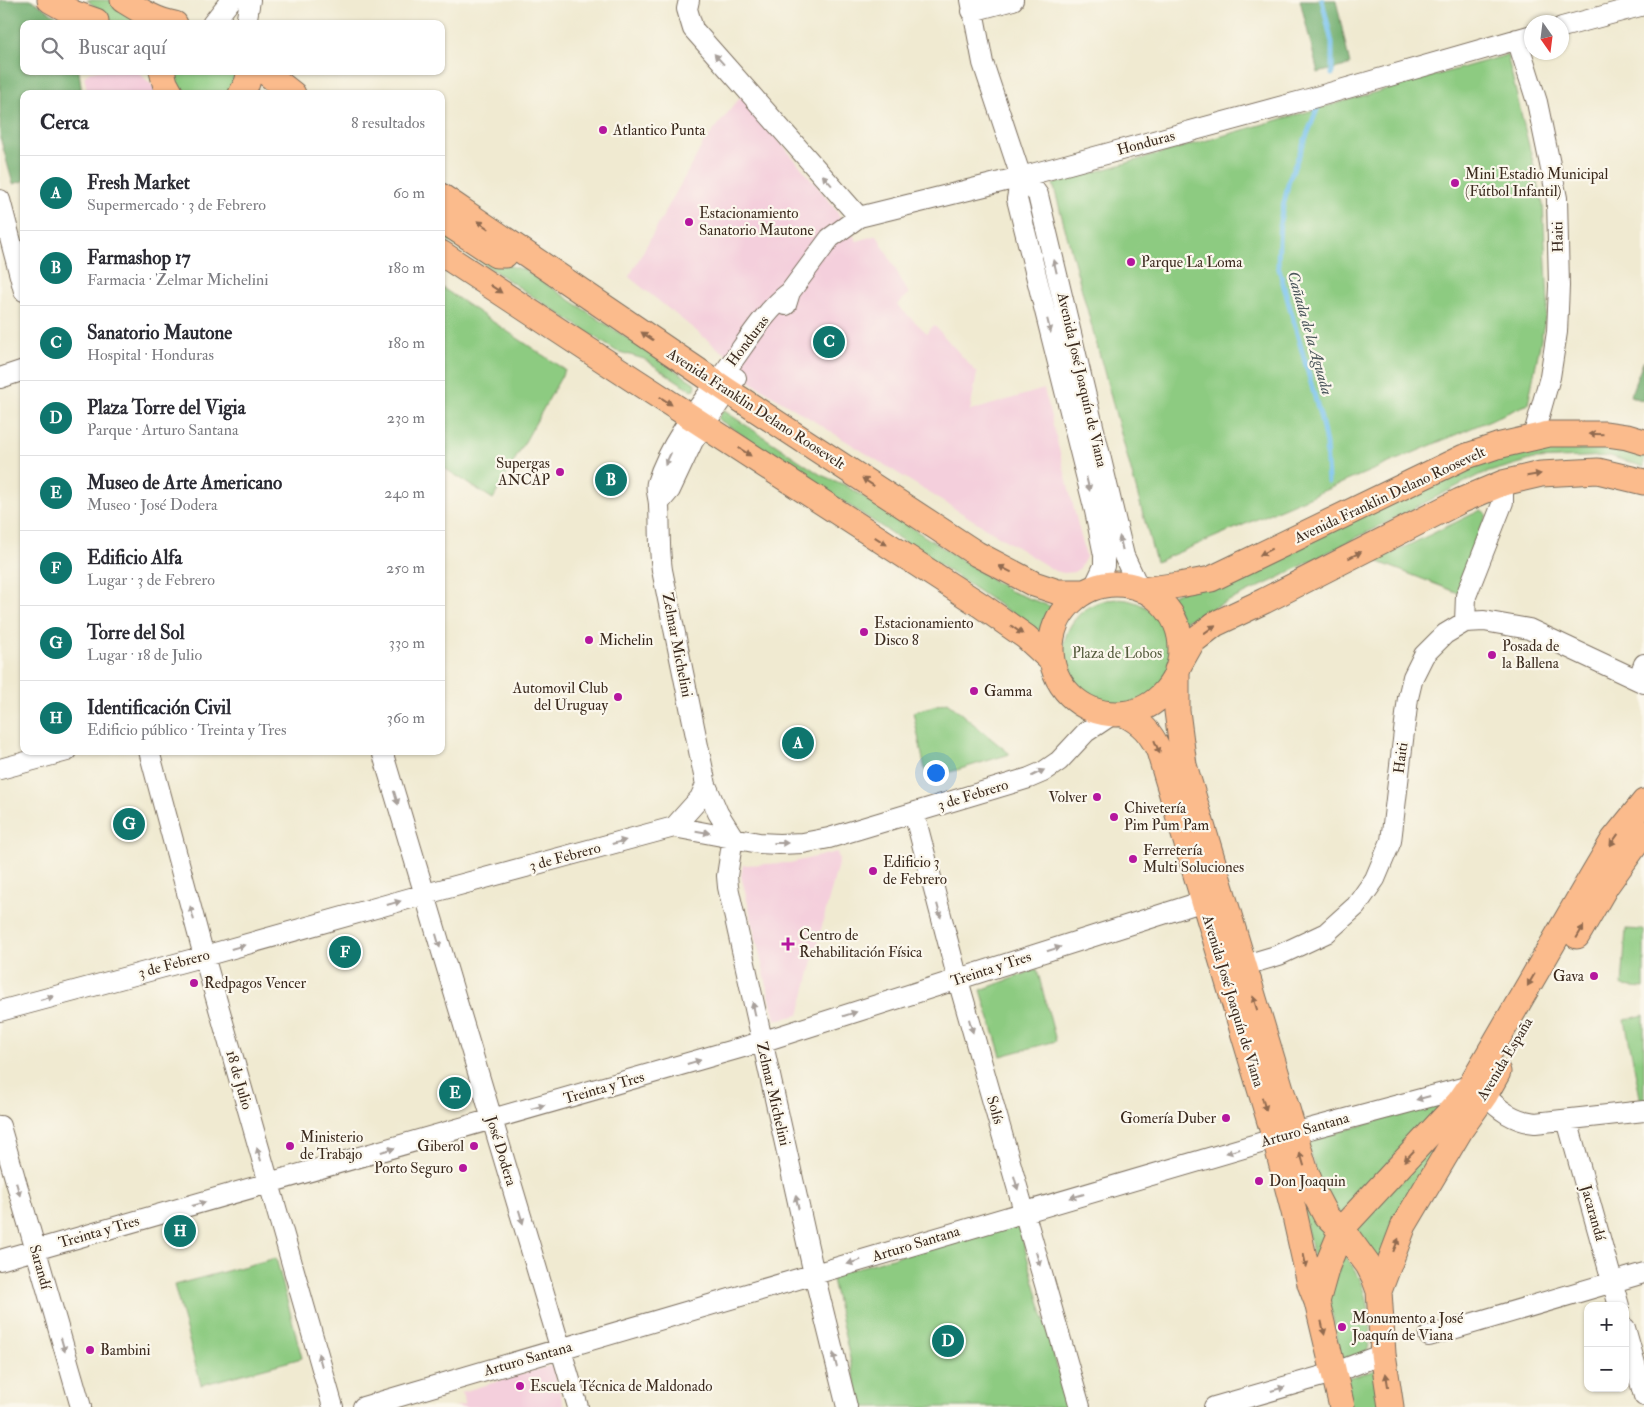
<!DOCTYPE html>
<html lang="es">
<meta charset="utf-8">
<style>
:root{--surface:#fff;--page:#f7f7f7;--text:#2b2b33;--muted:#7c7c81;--line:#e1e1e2;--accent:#0f766e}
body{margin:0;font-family:"IM FELL Double Pica",serif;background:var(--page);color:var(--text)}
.controls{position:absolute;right:15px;bottom:15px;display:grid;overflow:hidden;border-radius:10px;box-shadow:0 1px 4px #0004}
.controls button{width:45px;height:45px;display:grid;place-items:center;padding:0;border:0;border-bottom:1px solid var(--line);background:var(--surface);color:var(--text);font:25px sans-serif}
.compass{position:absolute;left:1524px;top:15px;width:45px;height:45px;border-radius:50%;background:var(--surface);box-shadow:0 1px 4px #0004;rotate:166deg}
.you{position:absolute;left:935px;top:772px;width:18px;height:18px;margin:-12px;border:4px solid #fff;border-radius:50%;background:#1a73e8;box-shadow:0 0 0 8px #1a73e833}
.badge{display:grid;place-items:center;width:32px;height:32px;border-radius:50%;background:var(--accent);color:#fff;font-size:16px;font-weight:700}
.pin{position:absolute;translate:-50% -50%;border:2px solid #fff;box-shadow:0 1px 5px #0006}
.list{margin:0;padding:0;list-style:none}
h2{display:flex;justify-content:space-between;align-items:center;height:65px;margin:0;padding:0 20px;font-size:21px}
h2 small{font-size:16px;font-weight:400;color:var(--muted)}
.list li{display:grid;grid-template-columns:32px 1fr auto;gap:15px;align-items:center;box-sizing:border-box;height:75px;padding:0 20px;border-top:1px solid var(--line)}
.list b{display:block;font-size:19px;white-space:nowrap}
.list p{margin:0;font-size:16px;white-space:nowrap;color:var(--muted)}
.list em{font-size:16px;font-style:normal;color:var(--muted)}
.icon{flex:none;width:28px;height:28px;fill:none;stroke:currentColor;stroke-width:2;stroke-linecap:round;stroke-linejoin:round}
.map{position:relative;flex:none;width:1644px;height:1407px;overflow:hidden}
.search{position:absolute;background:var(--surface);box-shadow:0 1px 4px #0004;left:20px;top:20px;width:425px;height:55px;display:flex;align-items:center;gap:12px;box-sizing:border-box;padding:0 18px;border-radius:10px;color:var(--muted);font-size:19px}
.panel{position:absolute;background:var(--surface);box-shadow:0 1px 4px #0004;left:20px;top:90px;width:425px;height:665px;border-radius:10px}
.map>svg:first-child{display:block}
.built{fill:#f4cfdc}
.green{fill:#8dcb81;stroke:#647a50}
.forest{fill:#72af6f;stroke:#566c46}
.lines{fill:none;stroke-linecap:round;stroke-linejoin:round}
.stream{stroke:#74c1ee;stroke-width:5}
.minor-casing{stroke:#7a6d5d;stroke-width:22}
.major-casing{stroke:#7a6d5d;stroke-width:27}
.minor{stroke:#fff;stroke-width:20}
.major{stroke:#fbbb8c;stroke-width:25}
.oneway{fill:#a79f9a}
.oneway2{fill:#916b50}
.poi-dot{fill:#b5179e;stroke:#fbf7ec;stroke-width:2}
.labels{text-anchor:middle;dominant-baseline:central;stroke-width:4.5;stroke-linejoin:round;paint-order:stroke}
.poi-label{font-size:15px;fill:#3b2a1e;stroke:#fbf7ec;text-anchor:start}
.street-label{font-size:15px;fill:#3b2a1e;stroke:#fbf7ec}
.park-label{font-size:15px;fill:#545a3c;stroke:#fbf7ec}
.water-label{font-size:16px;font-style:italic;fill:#4c575c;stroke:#fbf7ec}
</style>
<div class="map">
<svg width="1644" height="1407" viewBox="0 0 1644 1407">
<rect width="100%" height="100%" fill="#fbf7ec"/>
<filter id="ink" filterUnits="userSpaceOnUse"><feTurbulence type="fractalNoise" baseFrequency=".02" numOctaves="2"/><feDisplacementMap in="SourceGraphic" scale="10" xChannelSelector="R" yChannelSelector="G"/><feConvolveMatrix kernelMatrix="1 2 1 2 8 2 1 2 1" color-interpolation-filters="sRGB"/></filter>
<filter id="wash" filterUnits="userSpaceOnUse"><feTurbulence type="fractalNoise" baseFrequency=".0096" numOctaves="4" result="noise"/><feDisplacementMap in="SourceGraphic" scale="20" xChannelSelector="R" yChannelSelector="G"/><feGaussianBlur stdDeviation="1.12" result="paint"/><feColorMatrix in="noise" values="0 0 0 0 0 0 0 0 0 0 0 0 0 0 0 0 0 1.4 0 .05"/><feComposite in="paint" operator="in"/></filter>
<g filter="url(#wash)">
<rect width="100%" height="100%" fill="#f0ead1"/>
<path class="built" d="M90 71H137L153 86 158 94H88L84 77Z
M741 96 828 199 857 241 877 235 909 294 897 305 927 333 934 325 977 373 970 411 1044 389 1086 557 1080 568 1074 572 1064 573 1055 571 748 380 745 374 744 365 720 350 629 277 703 144Z
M837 852 839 860 799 1015 775 1020 744 887 741 876 743 865 790 863Z
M552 1365 564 1407H455L465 1404 462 1392Z"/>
<path class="green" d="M87 0H109L146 24H116Z
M1507 55 1543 204 1548 304 1528 404 1156 562 1053 184Z
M173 71H240L229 94H184L178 88Z
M441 226 498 263 525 270 696 384 695 389 691 390 644 359 616 351 441 236Z
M441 287 565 370 493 499 441 466Z
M723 410 821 475 845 485 1010 591 1057 609 1046 637C938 562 827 492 718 419Z
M1609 442 1644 452V467L1610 456 1534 459 1479 475 1272 581 1183 622 1177 609 1166 598 1477 461 1530 446Z
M1481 510 1487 514 1461 594 1376 561Z
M1063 653a54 54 0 1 1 108 0a54 54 0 1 1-108 0Z
M947 702 1010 754 927 779 913 712Z
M1626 929 1644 930V988L1622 986Z
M1037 969 1056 1041 1001 1056 981 990Z
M1644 1015V1101L1641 1102 1625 1020Z
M1437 1104 1439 1108 1340 1215 1320 1183 1307 1144 1310 1140Z
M1460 1111 1377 1262 1354 1228Z
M1289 1151 1328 1235 1317 1274Z
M1018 1223 1068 1407H861L831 1275Z
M1344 1254C1352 1265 1360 1276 1364 1289 1370 1306 1374 1334 1367 1352L1341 1360 1330 1304V1294Z
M276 1258 302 1358 201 1385 174 1285Z
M1377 1370 1383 1407H1350L1342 1379Z"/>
<path class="forest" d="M0 0H32L69 24H24V71H79L82 94H24V181L13 184 0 137Z
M1300 0H1336L1350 65 1318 73Z
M1644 360V401L1630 396Z"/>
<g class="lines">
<path class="stream" d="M1322 0 1332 43V74
M1318 107 1289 180 1280 221 1278 265 1321 419 1326 444 1328 482"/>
</g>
</g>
<g filter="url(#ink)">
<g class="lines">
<g class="minor-casing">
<path id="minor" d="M689 0 687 9 693 29 859 217
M971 0 983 63 1021 177 1017 199 1095 511 1104 555V566L1094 587
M972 11 1013 0
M212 24 231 0
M246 24 250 0
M1562 27 1644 5
M1517 39 1537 102 1557 198 1559 286 1557 332 1550 377 1533 437
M1021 177 1031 185 1038 195 1124 556 1139 588
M0 200 24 291
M790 292C765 311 748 340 729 366 704 400 670 441 657 483 655 489 659 498 659 505 660 527 659 549 662 570L706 785 718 813 733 837 727 876 728 887 814 1274 847 1407
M786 305 790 292 830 238 859 217 1021 177 1309 99 1532 35
M0 378 24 370
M659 503 670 490 693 441 736 378
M1465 622 1466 596 1503 502V483
M1638 680 1644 664
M149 751 204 956 333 1407
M382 751 578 1407
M0 769 67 751
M914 813 958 980 1080 1407
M674 827 700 798 706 785
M1232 969 1279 955 1326 933 1356 906 1375 879 1391 841 1408 698 1413 677 1424 655 1445 634 1465 622 1484 621 1529 629 1644 683
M0 1011 190 960 411 898 674 827 759 843 779 844 803 843 829 838 1029 778 1043 772 1059 761 1086 732 1113 714
M1485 1095C1499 1110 1514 1121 1535 1123L1644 1111
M1567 1120 1619 1306
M0 1126 81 1407
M0 1260 761 1042 1204 901
M1625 1328 1644 1396
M1429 1336 1644 1273
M363 1407 1294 1133 1470 1086
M1214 1407 1333 1373 1383 1354"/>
</g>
<g class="major-casing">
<path id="major" d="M50 0 73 13 96 21
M123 0C139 10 156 21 175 24
M162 71 165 83 171 94
M264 71 293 94
M241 94 247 83 250 71
M441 196 728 391 977 554 1034 584 1058 592H1084
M441 219 496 255H505
M441 253 611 365 982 606 1026 637 1051 660
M1051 649a65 65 0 1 1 130 0a65 65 0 1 1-130 0Z
M1143 590 1179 585 1211 579 1464 457 1497 446 1549 434H1606L1627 437 1644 442
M1179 665 1192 642 1215 624 1264 601 1460 501 1503 483 1541 474 1598 471 1644 482
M1177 670V711L1184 765 1305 1169 1315 1195 1326 1216 1349 1239 1368 1265 1374 1277 1379 1291 1383 1354 1391 1407
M1124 714C1142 723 1151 733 1159 751L1275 1139 1294 1212 1310 1284 1317 1302
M1577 936 1606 886 1644 833
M1379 1291 1404 1225 1461 1129 1485 1095 1498 1072
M1342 1407 1317 1302 1327 1266 1341 1232 1348 1222 1459 1102 1470 1086 1592 876 1614 839 1644 802"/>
</g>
<use href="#minor" class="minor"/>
<use href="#major" class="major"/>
</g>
<defs><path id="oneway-solid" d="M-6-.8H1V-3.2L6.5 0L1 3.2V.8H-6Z" transform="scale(1.25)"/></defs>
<g class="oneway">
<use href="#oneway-solid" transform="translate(719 59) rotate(-132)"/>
<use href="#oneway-solid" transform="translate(827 180) rotate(-131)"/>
<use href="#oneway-solid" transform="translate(1055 266) rotate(-103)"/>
<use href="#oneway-solid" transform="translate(1049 326) rotate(76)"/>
<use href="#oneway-solid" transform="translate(668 459) rotate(115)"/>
<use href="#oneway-solid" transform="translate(1088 484) rotate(76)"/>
<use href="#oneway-solid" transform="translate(1121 543) rotate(-103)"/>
<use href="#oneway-solid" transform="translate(1038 773) rotate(-26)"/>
<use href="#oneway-solid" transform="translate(396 798) rotate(73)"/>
<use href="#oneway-solid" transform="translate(703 832) rotate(10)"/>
<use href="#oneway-solid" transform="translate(619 842) rotate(-15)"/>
<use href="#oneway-solid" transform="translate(781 843)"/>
<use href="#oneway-solid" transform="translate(394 903) rotate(-16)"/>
<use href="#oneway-solid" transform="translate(939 911) rotate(75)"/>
<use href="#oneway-solid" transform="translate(192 913) rotate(-105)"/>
<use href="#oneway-solid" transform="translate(438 941) rotate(74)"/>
<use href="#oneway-solid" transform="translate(238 947) rotate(-16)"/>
<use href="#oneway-solid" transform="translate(1054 949) rotate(-18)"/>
<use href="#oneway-solid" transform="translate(47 998) rotate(-15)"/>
<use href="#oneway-solid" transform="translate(754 1009) rotate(-102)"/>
<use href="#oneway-solid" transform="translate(850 1014) rotate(-18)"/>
<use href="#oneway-solid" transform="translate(971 1026) rotate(74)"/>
<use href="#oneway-solid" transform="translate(694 1062) rotate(-16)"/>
<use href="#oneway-solid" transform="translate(1423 1098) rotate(165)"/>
<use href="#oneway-solid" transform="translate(538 1107) rotate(-16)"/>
<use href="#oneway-solid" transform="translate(388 1150) rotate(-16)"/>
<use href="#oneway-solid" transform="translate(1233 1151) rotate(164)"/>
<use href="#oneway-solid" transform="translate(259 1154) rotate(-106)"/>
<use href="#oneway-solid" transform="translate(1016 1183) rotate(74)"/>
<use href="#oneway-solid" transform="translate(18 1189) rotate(74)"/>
<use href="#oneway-solid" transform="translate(1077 1196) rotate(164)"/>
<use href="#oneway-solid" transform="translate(797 1202) rotate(-103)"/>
<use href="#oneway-solid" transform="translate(199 1204) rotate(-16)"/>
<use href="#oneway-solid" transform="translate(521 1217) rotate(73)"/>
<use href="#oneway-solid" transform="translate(1038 1259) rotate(74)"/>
<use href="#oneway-solid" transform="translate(854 1262) rotate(163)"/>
<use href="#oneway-solid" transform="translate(63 1345) rotate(74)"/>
<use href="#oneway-solid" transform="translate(320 1360) rotate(-106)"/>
<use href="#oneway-solid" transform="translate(835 1360) rotate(-104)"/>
<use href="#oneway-solid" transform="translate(1278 1389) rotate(-16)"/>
</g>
<g class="oneway2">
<use href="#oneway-solid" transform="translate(483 225) rotate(-145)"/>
<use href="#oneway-solid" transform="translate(496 289) rotate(34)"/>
<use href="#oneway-solid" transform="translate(647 336) rotate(-146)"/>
<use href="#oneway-solid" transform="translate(666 401) rotate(33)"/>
<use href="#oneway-solid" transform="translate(1596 434) rotate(-179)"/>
<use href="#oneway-solid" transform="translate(745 452) rotate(33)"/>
<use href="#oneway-solid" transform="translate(1534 475) rotate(-9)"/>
<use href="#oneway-solid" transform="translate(868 482) rotate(-147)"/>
<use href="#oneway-solid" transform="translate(881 541) rotate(33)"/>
<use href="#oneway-solid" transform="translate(1266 552) rotate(154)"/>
<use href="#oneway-solid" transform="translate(1355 555) rotate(-27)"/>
<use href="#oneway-solid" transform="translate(1005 569) rotate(-153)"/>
<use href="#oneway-solid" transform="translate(1210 629) rotate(-36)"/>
<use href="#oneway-solid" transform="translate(1017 630) rotate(36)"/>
<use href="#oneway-solid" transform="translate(1157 747) rotate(68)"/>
<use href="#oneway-solid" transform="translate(1614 840) rotate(125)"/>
<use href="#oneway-solid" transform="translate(1580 932) rotate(-60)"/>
<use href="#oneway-solid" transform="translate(1531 980) rotate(120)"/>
<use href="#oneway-solid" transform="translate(1255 1003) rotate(-107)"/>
<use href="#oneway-solid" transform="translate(1264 1104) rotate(73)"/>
<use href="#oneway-solid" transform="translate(1409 1156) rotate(133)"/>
<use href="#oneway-solid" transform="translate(1302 1159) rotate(-107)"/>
<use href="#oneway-solid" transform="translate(1396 1245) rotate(-68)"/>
<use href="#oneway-solid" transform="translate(1305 1261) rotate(78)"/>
<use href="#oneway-solid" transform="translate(1323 1328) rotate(77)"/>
<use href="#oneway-solid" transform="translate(1387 1380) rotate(-99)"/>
</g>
</g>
<g class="poi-dot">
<circle cx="603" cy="130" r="5"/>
<circle cx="1455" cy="183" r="5"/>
<circle cx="689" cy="222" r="5"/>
<circle cx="1131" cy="262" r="5"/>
<circle cx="560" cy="472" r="5"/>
<circle cx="864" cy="632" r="5"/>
<circle cx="589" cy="640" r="5"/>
<circle cx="1492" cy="655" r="5"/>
<circle cx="974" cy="691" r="5"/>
<circle cx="618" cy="697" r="5"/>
<circle cx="1097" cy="797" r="5"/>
<circle cx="1114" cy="817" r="5"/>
<circle cx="1133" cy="859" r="5"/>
<circle cx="873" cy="871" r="5"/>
<path d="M785.5 936.5h5v5h5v5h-5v5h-5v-5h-5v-5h5z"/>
<circle cx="1594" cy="976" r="5"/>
<circle cx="194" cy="983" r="5"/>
<circle cx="1226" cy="1118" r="5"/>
<circle cx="290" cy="1146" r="5"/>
<circle cx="474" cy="1146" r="5"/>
<circle cx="463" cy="1168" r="5"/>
<circle cx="1259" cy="1181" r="5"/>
<circle cx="1342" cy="1327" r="5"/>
<circle cx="90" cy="1350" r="5"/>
<circle cx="520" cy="1386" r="5"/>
</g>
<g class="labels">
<g class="poi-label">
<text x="613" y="130">Atlantico Punta</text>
<text x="1465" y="174">Mini Estadio Municipal<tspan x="1465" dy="17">(Fútbol Infantil)</tspan></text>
<text x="699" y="213">Estacionamiento<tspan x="699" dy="17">Sanatorio Mautone</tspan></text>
<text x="1141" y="262">Parque La Loma</text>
<text x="550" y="463" text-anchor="end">Supergas<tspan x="550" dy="17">ANCAP</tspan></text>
<text x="874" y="623">Estacionamiento<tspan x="874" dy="17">Disco 8</tspan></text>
<text x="599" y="640">Michelin</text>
<text x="1502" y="646">Posada de<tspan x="1502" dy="17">la Ballena</tspan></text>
<text x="608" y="688" text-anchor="end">Automovil Club<tspan x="608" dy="17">del Uruguay</tspan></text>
<text x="984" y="691">Gamma</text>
<text x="1087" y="797" text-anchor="end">Volver</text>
<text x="1124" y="808">Chivetería<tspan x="1124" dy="17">Pim Pum Pam</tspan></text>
<text x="1143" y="850">Ferretería<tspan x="1143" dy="17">Multi Soluciones</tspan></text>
<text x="883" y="862">Edificio 3<tspan x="883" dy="17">de Febrero</tspan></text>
<text x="799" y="935">Centro de<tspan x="799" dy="17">Rehabilitación Física</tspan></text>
<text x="1584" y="976" text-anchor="end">Gava</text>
<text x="204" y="983">Redpagos Vencer</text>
<text x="1216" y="1118" text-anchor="end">Gomería Duber</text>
<text x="300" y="1137">Ministerio<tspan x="300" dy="17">de Trabajo</tspan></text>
<text x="464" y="1146" text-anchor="end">Giberol</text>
<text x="453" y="1168" text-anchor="end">Porto Seguro</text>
<text x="1269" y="1181">Don Joaquin</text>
<text x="1352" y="1318">Monumento a José<tspan x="1352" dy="17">Joaquín de Viana</tspan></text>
<text x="100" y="1350">Bambini</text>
<text x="530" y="1386">Escuela Técnica de Maldonado</text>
</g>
<g class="street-label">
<text transform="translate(1146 143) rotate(-15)">Honduras</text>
<text transform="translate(1558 237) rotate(-91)">Haiti</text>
<text transform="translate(748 341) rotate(-53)">Honduras</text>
<text transform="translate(1082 380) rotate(77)">Avenida José Joaquín de Viana</text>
<text transform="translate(756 409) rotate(33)">Avenida Franklin Delano Roosevelt</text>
<text transform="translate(1390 495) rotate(-25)">Avenida Franklin Delano Roosevelt</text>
<text transform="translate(677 645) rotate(79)">Zelmar Michelini</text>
<text transform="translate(1401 758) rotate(-83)">Haiti</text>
<text transform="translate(973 795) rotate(-17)">3 de Febrero</text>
<text transform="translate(565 857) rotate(-15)">3 de Febrero</text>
<text transform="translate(174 964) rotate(-15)">3 de Febrero</text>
<text transform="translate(991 969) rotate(-18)">Treinta y Tres</text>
<text transform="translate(1233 1001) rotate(73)">Avenida José Joaquín de Viana</text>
<text transform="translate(1505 1059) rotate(-59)">Avenida España</text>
<text transform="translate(239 1080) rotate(74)">18 de Julio</text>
<text transform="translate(604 1088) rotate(-16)">Treinta y Tres</text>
<text transform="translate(773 1094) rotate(77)">Zelmar Michelini</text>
<text transform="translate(995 1110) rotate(74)">Solís</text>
<text transform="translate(1305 1130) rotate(-16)">Arturo Santana</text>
<text transform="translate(501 1151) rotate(73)">José Dodera</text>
<text transform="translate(1593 1213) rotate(74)">Jacarandá</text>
<text transform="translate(99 1232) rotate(-16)">Treinta y Tres</text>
<text transform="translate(916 1244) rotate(-17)">Arturo Santana</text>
<text transform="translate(40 1267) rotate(74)">Sarandí</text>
<text transform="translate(528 1359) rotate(-16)">Arturo Santana</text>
</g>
<g class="park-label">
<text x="1117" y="653">Plaza de Lobos</text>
</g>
<g class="water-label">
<text transform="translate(1310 333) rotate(74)">Cañada de la Aguada</text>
</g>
</g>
</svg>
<div class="controls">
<button>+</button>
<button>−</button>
</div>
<svg class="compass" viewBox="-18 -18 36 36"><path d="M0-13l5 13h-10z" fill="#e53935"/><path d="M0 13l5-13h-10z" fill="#7c7c81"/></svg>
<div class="you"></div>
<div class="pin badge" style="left:798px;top:743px">A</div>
<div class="pin badge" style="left:611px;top:480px">B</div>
<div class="pin badge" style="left:829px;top:342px">C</div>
<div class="pin badge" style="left:948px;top:1341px">D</div>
<div class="pin badge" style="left:455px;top:1093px">E</div>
<div class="pin badge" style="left:345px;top:952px">F</div>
<div class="pin badge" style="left:129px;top:824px">G</div>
<div class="pin badge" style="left:180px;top:1231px">H</div>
<div class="search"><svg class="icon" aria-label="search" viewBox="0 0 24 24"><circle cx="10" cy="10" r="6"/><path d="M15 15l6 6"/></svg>Buscar aquí</div>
<section class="panel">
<h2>Cerca<small>8 resultados</small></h2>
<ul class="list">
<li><span class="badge">A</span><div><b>Fresh Market</b><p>Supermercado · 3 de Febrero</p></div><em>60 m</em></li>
<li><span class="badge">B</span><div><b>Farmashop 17</b><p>Farmacia · Zelmar Michelini</p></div><em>180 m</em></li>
<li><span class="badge">C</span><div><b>Sanatorio Mautone</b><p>Hospital · Honduras</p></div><em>180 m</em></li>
<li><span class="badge">D</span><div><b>Plaza Torre del Vigia</b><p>Parque · Arturo Santana</p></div><em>230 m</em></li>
<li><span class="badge">E</span><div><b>Museo de Arte Americano</b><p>Museo · José Dodera</p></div><em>240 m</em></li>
<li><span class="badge">F</span><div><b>Edificio Alfa</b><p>Lugar · 3 de Febrero</p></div><em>250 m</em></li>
<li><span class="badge">G</span><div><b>Torre del Sol</b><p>Lugar · 18 de Julio</p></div><em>330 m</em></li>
<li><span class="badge">H</span><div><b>Identificación Civil</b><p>Edificio público · Treinta y Tres</p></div><em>360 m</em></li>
</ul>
</section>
</div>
